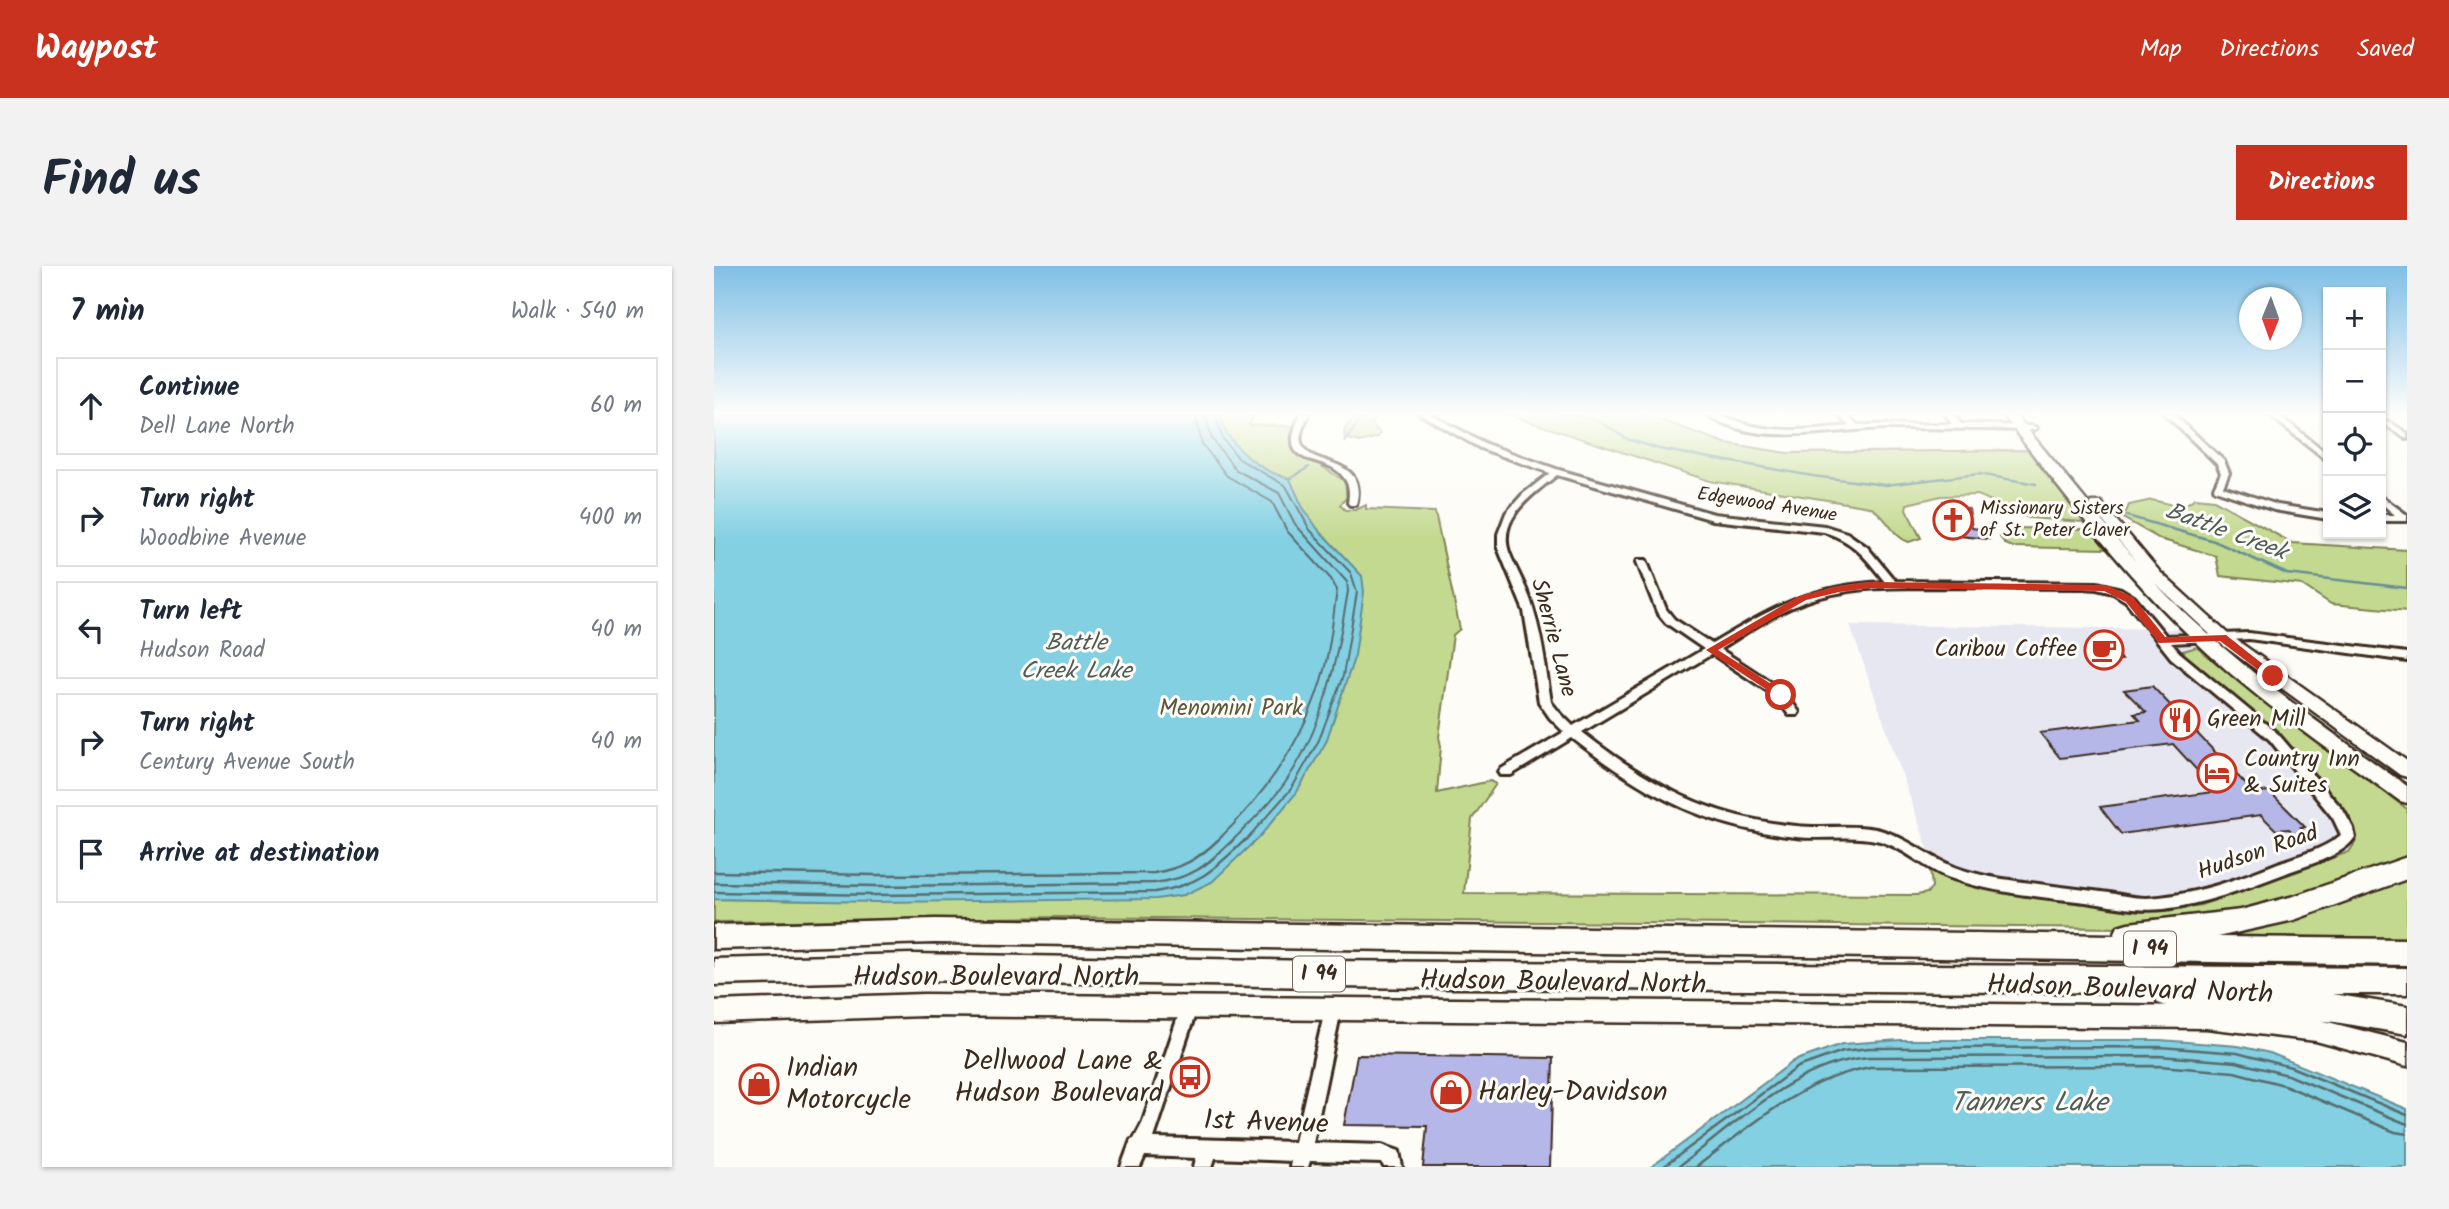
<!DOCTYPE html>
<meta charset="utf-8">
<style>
:root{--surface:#fff;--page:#f2f2f3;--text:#1f2937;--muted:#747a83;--line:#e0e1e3;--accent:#c8321e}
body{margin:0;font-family:Kalam,sans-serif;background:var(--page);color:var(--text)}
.controls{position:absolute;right:21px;top:21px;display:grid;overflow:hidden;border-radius:0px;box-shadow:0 2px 5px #0004}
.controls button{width:63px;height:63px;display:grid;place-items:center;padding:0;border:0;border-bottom:2px solid var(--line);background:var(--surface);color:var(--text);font:35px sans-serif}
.compass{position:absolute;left:1525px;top:21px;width:63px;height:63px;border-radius:50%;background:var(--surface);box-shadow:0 2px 5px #0004;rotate:181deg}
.stop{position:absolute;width:21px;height:21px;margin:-16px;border:5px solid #c8321e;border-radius:50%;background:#fff}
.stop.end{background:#c8321e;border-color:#fff;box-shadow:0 2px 7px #0008}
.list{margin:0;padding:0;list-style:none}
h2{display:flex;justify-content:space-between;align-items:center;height:91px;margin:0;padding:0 28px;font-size:30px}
h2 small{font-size:23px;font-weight:400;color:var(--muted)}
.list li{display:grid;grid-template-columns:46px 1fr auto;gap:21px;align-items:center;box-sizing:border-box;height:98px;margin:0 14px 14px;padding:0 14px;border:2px solid var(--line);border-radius:0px}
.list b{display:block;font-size:26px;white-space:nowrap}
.list p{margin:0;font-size:23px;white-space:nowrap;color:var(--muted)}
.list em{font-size:23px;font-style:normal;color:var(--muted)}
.icon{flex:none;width:38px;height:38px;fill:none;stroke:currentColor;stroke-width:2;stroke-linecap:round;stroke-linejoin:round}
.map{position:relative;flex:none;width:1693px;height:901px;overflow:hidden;border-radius:0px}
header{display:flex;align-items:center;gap:42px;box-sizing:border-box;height:98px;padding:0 35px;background:var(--accent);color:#fff}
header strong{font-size:33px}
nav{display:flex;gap:38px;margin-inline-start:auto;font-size:24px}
.intro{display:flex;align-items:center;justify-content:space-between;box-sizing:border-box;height:168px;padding:0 42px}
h1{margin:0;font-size:49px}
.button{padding:18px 32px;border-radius:0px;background:var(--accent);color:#fff;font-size:24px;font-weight:700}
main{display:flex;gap:42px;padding:0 42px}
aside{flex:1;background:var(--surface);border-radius:0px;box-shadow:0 2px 5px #0004}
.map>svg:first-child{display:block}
.built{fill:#e7e7f2}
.green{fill:#c3d98f;stroke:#7f8256;stroke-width:2}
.water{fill:#83d0e3;stroke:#668e94;stroke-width:2}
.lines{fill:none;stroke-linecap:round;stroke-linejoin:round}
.shore-far1{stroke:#586c6d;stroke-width:2}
.shore{stroke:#586c6d;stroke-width:2.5}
.stream{stroke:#668e94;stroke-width:2.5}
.building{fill:#b5b7e8;stroke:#3b2a1e;stroke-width:2}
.street-casing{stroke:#3b2a1e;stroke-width:6}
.secondary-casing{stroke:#3b2a1e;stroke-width:5}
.highway-casing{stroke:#3b2a1e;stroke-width:5}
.street{fill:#fdfcf7;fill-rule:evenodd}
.secondary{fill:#fdfcf7;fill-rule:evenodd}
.highway{fill:#fdfcf7;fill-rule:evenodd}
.route{fill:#c8321e}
.labels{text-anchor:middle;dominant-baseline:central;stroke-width:6;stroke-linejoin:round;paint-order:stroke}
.far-street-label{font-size:19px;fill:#3b2a1e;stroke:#fdfcf7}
.far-poi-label{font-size:19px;fill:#3b2a1e;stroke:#fdfcf7;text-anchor:start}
.shield{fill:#fdfcf7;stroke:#75695f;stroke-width:2}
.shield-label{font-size:21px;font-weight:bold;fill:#3b2a1e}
.street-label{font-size:23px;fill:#3b2a1e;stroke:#fdfcf7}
.poi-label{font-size:23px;fill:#3b2a1e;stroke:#fdfcf7;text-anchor:start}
.park-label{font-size:23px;fill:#5d563a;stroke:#fdfcf7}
.water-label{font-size:24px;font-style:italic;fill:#515c59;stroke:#fdfcf7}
.near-street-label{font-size:28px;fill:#3b2a1e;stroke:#fdfcf7}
.near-poi-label{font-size:28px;fill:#3b2a1e;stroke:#fdfcf7;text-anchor:start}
.near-water-label{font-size:28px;font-style:italic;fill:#515c59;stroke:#fdfcf7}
</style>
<header>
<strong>Waypost</strong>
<nav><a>Map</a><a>Directions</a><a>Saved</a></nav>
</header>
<div class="intro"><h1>Find us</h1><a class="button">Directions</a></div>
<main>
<aside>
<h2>7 min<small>Walk · 540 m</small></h2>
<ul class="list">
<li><svg class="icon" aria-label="ahead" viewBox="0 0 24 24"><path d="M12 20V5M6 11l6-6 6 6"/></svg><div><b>Continue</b><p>Dell Lane North</p></div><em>60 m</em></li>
<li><svg class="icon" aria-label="right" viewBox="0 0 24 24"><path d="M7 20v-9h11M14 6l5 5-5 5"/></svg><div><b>Turn right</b><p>Woodbine Avenue</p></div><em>400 m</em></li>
<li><svg class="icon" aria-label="left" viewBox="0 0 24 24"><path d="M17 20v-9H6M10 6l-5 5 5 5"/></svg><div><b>Turn left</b><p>Hudson Road</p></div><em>40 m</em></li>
<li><svg class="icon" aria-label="right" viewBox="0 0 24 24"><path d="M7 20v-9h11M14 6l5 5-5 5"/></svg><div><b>Turn right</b><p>Century Avenue South</p></div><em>40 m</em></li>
<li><svg class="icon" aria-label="arrive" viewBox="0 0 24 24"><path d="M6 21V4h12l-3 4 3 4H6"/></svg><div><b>Arrive at destination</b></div></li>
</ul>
</aside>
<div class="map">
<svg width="1693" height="901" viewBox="0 0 1693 901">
<rect width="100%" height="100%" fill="#fdfcf7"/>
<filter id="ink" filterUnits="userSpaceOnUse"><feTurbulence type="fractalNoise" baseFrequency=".0143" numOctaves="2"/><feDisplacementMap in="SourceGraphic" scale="14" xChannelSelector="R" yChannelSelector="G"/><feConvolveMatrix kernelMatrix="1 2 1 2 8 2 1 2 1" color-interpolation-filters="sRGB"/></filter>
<g filter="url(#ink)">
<path class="built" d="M1136 359 1469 363 1693 537V594L1557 642 1372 663 1241 661Z"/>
<path class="green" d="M472 147H542L535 159 579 160 576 172 583 185 631 215 633 231 626 239 631 244H642L652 239V243L721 246 746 363 739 369 725 471 727 480 723 527 776 515 782 518 758 553 750 627 1203 629 1213 627 1218 621 1216 603 1262 620 1420 643 1453 645 1487 639 1635 586 1643 574 1639 558 1590 495 1545 451 1472 392 1469 385 1483 381 1549 436 1693 543V594L1567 639 1411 662 345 651 0 656V633L122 635Z
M643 147H666L657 157 666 167 664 171 645 176 631 172 630 164Z
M789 147H927L1011 177 1073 187 1314 184 1370 256 1315 252 1264 229 1227 230 1193 238 1192 243 1207 272 1195 276C1178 271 1173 249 1156 241L996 215Z
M1481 232 1500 234 1578 277 1693 284V345L1617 338 1588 319 1506 310 1502 290 1446 273 1409 252 1415 239 1438 234 1468 241Z
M1301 262 1376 263 1392 283 1299 281 1291 278 1286 271 1291 265Z
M1693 610V672L1481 669Z"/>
<path class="water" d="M0 147H505C509 153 508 161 513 168 530 191 548 205 576 213L588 240 603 262 648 310 650 326 641 389 612 476 583 526 546 570 498 616 470 629 442 633 162 636 0 633Z
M1446 774 1524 780 1556 787 1693 843V901H937L1080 795 1128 778 1187 774Z"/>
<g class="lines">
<path class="shore-far1" d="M481 147 488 178 513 210 558 236 573 265 617 313 623 324C619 350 617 378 610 404 592 472 552 528 502 576
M491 147 498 173 522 204 565 227 581 258 633 316 634 325C623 392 611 460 571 517 556 538 535 558 517 576
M500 147 509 173 525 193 572 220 596 264 637 307 643 326 629 410 605 474 578 522 530 576"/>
<path class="shore" d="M0 606 162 609 440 607C468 602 483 594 504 574
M0 617 162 620 440 617C479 612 491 601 519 574
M0 626 162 629 441 626C485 619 500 604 531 574
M949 901 1084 801 1129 785 1155 782 1446 781 1523 787 1577 801 1693 849
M964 901C1022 858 1081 797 1155 791L1445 790 1522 796 1574 809 1693 858
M982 901C1038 859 1086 814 1156 801L1445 800 1520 806 1570 819 1681 866 1693 868"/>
<path class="stream" d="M845 147 883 154 913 173 945 183 1099 210 1171 219 1265 208 1322 218
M631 176 650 147
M576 213 595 201
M1403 247 1500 275 1573 308 1693 322"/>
</g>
<path class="building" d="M1229 235 1244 236 1245 242 1255 243 1258 262 1273 264 1275 273 1227 268 1226 258 1232 259Z
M1376 375 1395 376 1407 394 1388 393Z
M1438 420 1540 527 1555 525 1591 561 1587 562 1596 571 1584 572 1575 563 1562 564 1547 549 1407 568 1386 541 1499 526 1496 522H1499L1459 478 1346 492 1326 467 1426 454 1420 448 1432 446 1410 424Z
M643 789 839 792 836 901H709L713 860 630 859Z"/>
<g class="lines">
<g class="street-casing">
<path id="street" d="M587 147H595C591 157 583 169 588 179 597 202 655 189 642 239H636L634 237C635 230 636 221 632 215 615 182 558 210 587 147Z
M704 147H714L772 178 845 204 1000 248 1111 260 1133 267 1153 281 1181 315 1383 317 1407 323 1420 331 1452 370 1535 367 1693 387V395L1535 373 1457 377 1465 386 1564 468 1629 544 1639 562 1641 571C1629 591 1589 600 1567 609 1530 623 1490 638 1450 643 1424 646 1398 640 1372 636 1327 631 1279 627 1236 612 1211 603 1192 583 1166 575 1139 568 1110 574 1082 571 990 561 930 528 858 472L797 509H787L785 506 787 503 850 466 836 452 825 436 810 345 784 282V268L792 247 809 228 836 207 766 182ZM843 209 999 254 1110 266C1140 275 1152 292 1171 316 1097 319 1060 341 998 378L960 353 952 343 933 296 932 294H924L923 296 943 346 952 357 990 383 859 460 845 446 837 436C832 406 829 375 820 346 815 325 803 306 795 286 783 251 821 227 843 209ZM1212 321 1368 322 1383 323 1399 327 1412 335 1457 392 1556 474 1619 552 1627 569C1609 584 1586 589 1564 597 1522 614 1478 630 1432 632 1419 632 1407 629 1395 627 1374 624 1353 622 1332 619 1303 615 1271 612 1243 602 1215 592 1192 570 1162 563 1136 558 1109 563 1083 560 995 552 936 519 868 466L998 388 1061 430 1075 449H1083L1085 446 1069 424 1006 383C1032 367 1059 348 1088 337 1127 322 1171 321 1212 321Z
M991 147C1008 147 1023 157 1039 160 1071 167 1103 163 1135 160L1122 147H1130L1144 159 1238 158 1231 147H1239L1247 158 1319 160 1323 162 1319 164C1271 163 1222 162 1174 162 1118 163 1042 183 991 147Z
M1450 147H1458L1510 195 1515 207 1509 221 1564 239 1614 247V253L1560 244 1501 224 1500 222 1507 207 1503 198Z
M1553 147H1562L1614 188V195Z
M1667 151 1693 167V173L1667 156Z
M1667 230 1693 249V255H1667V249H1681L1667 237Z
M475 734 481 737 483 742 440 872 581 876 611 744 613 739 619 736 625 739 627 744 599 877 668 879 685 885 688 901H670L668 897 596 895 594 901H576L577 895 501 892 498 901H480L482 892 431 890 426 901H407L417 874 420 873 428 858 467 742 469 737Z"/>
</g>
<g class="secondary-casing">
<path id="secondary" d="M1288 147H1300L1425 299 1377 242V236H1387L1446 306 1514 368 1693 495V511L1686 509 1502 374 1441 317C1517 396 1604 457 1693 520V537L1686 535C1616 484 1543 435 1481 375 1409 307 1347 226 1288 147Z
M210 728 1492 740 1602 753 1693 776V800L1602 775 1492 762 210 750 0 757V735Z"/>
</g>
<g class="highway-casing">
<path id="highway" d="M1693 591V613L1580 654 1503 671 1693 673V699L221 677 0 683V659L221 653 1400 669 1404 660 1414 657 1527 644 1580 630Z
M198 688 605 695 1693 702V728H1618L1693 740V768L1621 756 1455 741 1444 737 1440 727 605 721 198 714 0 719V693Z"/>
</g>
<use href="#street" class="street"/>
<use href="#secondary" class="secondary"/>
<use href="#highway" class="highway"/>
</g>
</g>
<linearGradient id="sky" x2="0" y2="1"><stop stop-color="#7fbfe6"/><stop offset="0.54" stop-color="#fefefb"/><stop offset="1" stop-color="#fefefb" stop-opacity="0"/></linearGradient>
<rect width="1693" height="273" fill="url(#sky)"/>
<path class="route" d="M1157 316 1392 319 1419 331 1451 371 1512 369 1564 410 1555 412 1506 375 1445 377 1412 336 1390 325 1157 322 1125 326 1092 334 1004 384 1071 427V432L1067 433 992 384 1085 330 1124 320Z"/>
<defs>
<g id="church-ring" transform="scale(2.0125)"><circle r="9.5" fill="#fdfcf7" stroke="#c8321e" stroke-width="1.5"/><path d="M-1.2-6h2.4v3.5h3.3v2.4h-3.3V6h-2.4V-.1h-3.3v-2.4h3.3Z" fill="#c8321e"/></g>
<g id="cafe-ring" transform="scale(2.0125)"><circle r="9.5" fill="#fdfcf7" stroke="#c8321e" stroke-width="1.5"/><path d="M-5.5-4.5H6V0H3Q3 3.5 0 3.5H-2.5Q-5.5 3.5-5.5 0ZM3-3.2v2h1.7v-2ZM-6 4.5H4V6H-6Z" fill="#c8321e"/></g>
<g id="restaurant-ring" transform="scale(2.0125)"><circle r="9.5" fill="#fdfcf7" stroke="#c8321e" stroke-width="1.5"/><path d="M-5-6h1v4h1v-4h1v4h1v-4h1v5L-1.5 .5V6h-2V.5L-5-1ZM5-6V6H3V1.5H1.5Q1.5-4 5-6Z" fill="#c8321e"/></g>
<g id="hotel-ring" transform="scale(2.0125)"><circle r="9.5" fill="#fdfcf7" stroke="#c8321e" stroke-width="1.5"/><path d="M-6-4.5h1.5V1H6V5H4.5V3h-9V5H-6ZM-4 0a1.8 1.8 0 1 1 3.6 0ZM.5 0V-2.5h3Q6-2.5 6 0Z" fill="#c8321e"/></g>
<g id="bus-ring" transform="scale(2.0125)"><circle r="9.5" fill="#fdfcf7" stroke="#c8321e" stroke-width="1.5"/><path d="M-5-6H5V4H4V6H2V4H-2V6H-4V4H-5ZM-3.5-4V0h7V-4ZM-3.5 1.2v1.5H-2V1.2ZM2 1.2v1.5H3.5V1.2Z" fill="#c8321e"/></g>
<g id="shop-ring" transform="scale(2.0125)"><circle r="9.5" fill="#fdfcf7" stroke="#c8321e" stroke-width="1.5"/><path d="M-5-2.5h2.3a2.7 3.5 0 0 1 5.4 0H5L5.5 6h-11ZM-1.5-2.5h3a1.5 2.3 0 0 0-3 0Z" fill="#c8321e"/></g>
</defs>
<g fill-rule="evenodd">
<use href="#church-ring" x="1239" y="254"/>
<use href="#cafe-ring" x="1390" y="384"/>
<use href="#restaurant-ring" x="1466" y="454"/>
<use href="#hotel-ring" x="1503" y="507"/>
<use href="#bus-ring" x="476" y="811"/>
<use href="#shop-ring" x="45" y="818"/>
<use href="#shop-ring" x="737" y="826"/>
</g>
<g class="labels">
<g class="far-street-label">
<text transform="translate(1053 239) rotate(9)">Edgewood Avenue</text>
</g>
<g class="far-poi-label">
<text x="1266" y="243">Missionary Sisters<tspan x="1266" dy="22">of St. Peter Claver</tspan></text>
</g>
<g class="shield">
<rect x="1410" y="665.5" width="52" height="35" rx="5"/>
<rect x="579" y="690.5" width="52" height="35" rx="5"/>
</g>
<g class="shield-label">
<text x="1436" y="683">I 94</text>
<text x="605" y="708">I 94</text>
</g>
<g class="street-label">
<text transform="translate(839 372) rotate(75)">Sherrie Lane</text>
<text transform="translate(1544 587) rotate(-19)">Hudson Road</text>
</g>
<g class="poi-label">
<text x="1363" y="384" text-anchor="end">Caribou Coffee</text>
<text x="1493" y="454">Green Mill</text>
<text x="1530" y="494">Country Inn<tspan x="1530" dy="26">&amp; Suites</tspan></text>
</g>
<g class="park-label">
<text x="517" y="443">Menomini Park</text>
</g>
<g class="water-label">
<text transform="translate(1512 266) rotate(20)">Battle Creek</text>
<text x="362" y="377">Battle<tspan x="362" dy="28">Creek Lake</tspan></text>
</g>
<g class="near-street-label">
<text x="282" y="711">Hudson Boulevard North</text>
<text transform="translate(849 717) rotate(1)">Hudson Boulevard North</text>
<text transform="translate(1416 724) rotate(2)">Hudson Boulevard North</text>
<text transform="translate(552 857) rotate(2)">1st Avenue</text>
</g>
<g class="near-poi-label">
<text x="449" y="795" text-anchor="end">Dellwood Lane &amp;<tspan x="449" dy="32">Hudson Boulevard</tspan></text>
<text x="72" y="802">Indian<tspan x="72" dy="32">Motorcycle</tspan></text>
<text x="764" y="826">Harley-Davidson</text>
</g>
<g class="near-water-label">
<text x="1315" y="837">Tanners Lake</text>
</g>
</g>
</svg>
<div class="controls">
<button>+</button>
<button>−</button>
<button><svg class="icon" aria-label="locate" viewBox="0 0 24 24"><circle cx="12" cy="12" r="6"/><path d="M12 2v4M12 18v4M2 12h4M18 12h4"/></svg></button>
<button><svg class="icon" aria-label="layers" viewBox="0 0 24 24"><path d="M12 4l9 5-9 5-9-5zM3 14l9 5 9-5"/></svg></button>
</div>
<svg class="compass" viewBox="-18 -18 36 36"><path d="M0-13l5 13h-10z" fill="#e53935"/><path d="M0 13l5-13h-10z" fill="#747a83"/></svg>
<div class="stop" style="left:1067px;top:429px"></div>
<div class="stop end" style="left:1559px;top:410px"></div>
</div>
</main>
